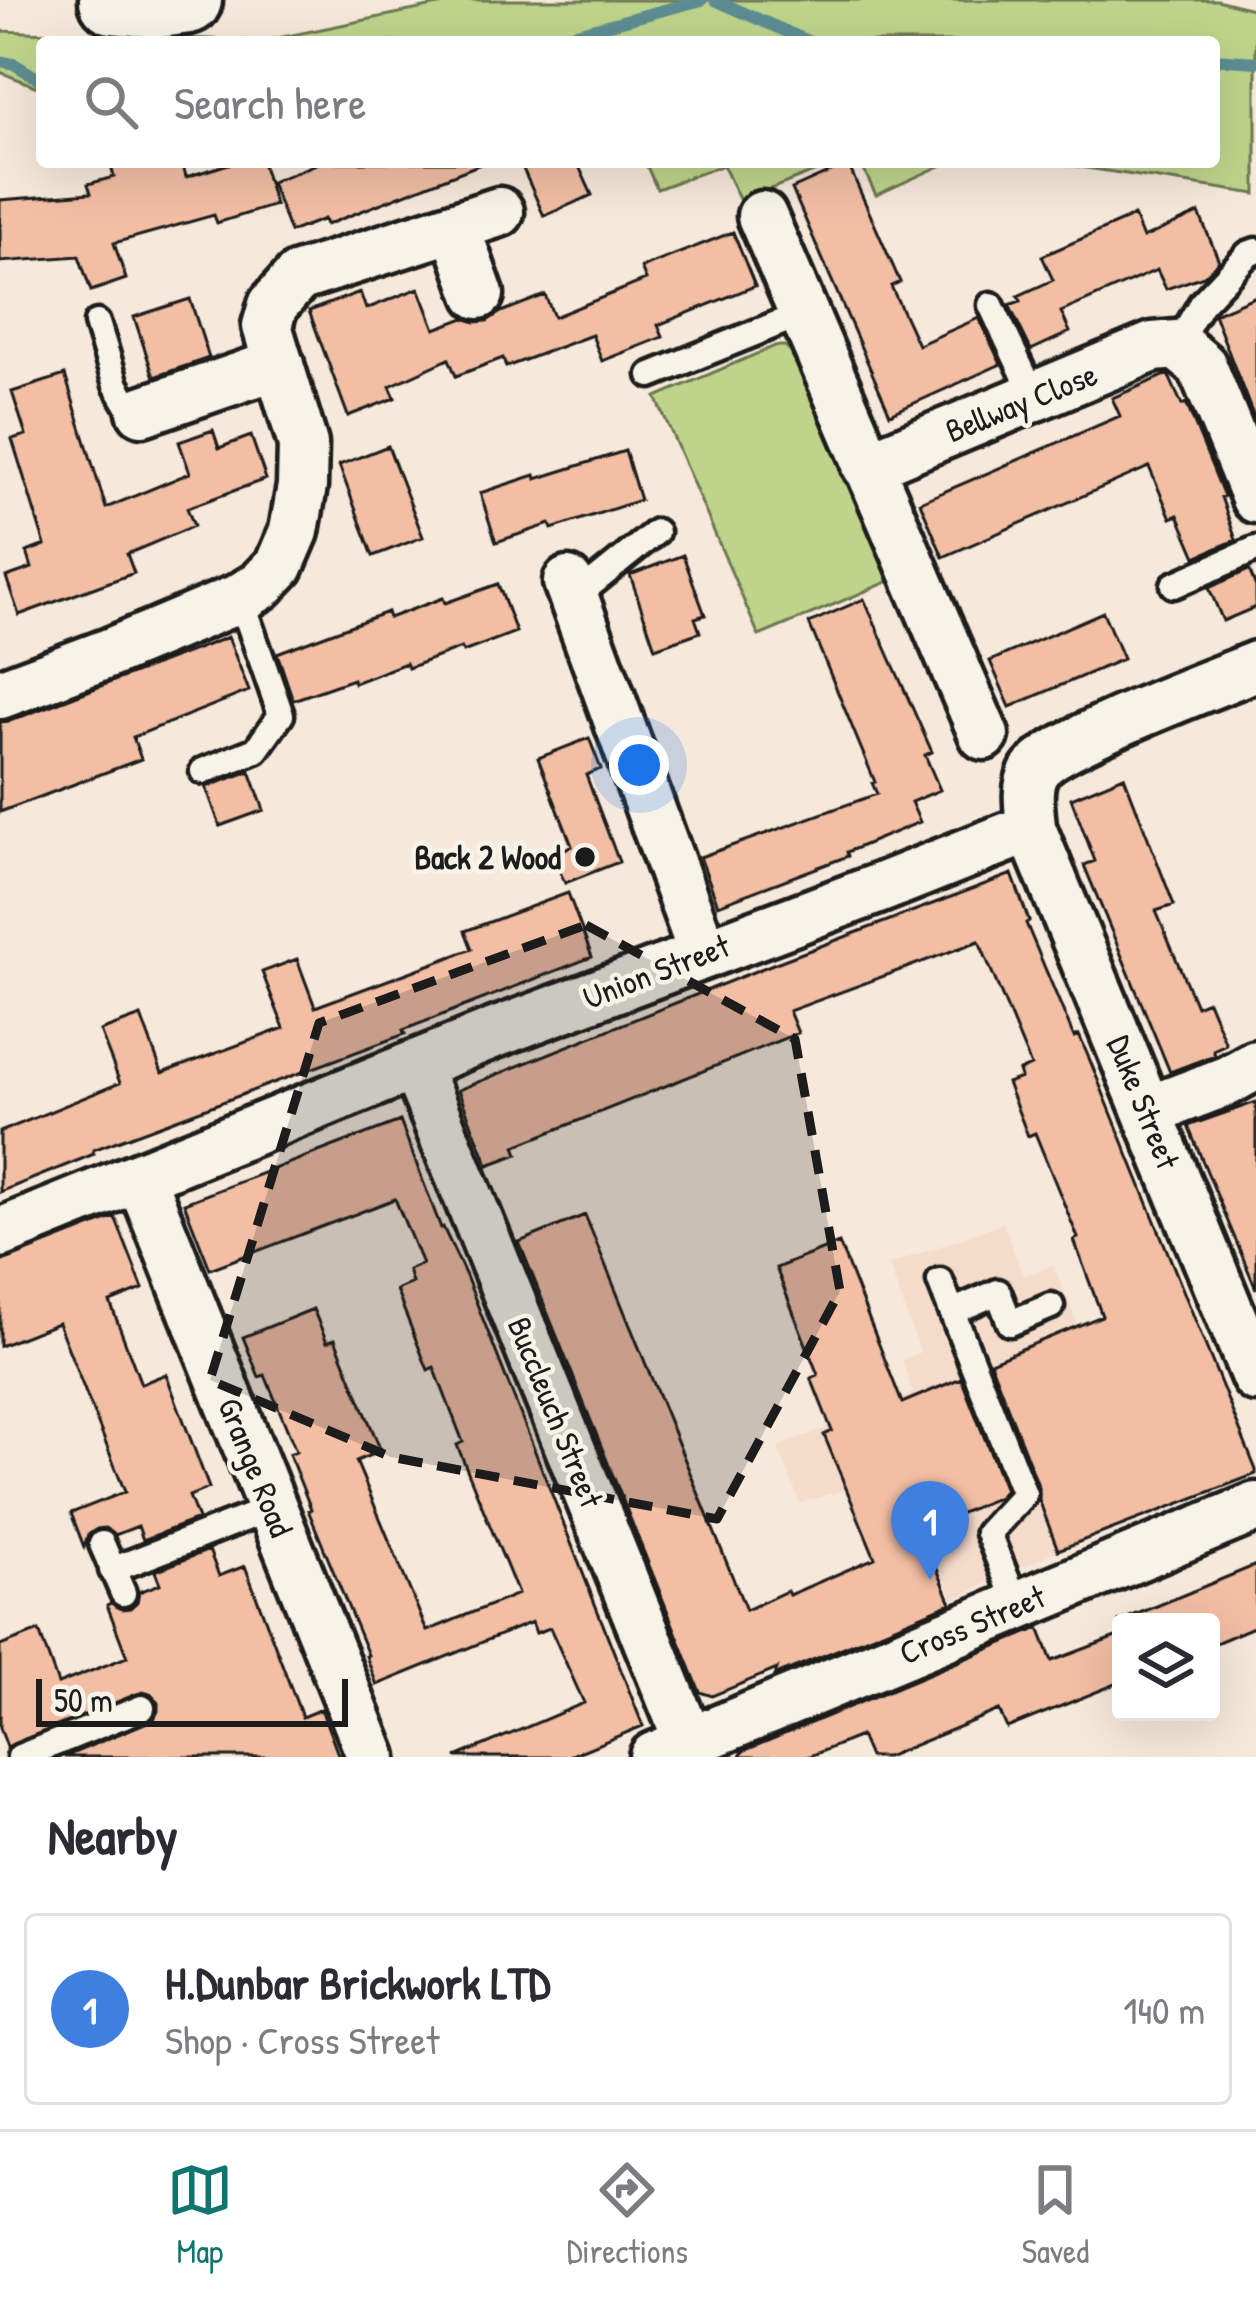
<!DOCTYPE html>
<meta charset="utf-8">
<style>
:root{--surface:#fff;--page:#f7f7f7;--text:#2b2b33;--muted:#7c7c81;--line:#e1e1e2;--accent:#0f766e}
body{margin:0;font-family:"Patrick Hand",sans-serif;background:var(--page);color:var(--text)}
.controls{position:absolute;right:36px;bottom:36px;display:grid;overflow:hidden;border-radius:12px;box-shadow:0 12px 48px #0002}
.controls button{width:108px;height:108px;display:grid;place-items:center;padding:0;border:0;border-bottom:3px solid var(--line);background:var(--surface);color:var(--text);font:60px sans-serif}
.scale{position:absolute;left:36px;bottom:30px;width:312px;box-sizing:border-box;padding-left:12px;border:6px solid #1c1c1c;border-top:0;font-size:33px;line-height:42px;white-space:nowrap;color:#1c1c1c;-webkit-text-stroke:9px #f7f3e8;paint-order:stroke}
.you{position:absolute;left:639px;top:765px;width:42px;height:42px;margin:-30px;border:9px solid #fff;border-radius:50%;background:#1a73e8;box-shadow:0 0 0 18px #1a73e833}
.badge{display:grid;place-items:center;width:78px;height:78px;border-radius:50%;background:var(--accent);color:#fff;font-size:39px;font-weight:700}
.pin{position:absolute;translate:-50% -99px;filter:drop-shadow(0 3px 6px #0008)}
.pin::after{content:'';position:absolute;top:63px;width:42px;height:36px;background:inherit;clip-path:polygon(0 0,100% 0,50% 100%)}
.list{margin:0;padding:0;list-style:none}
h2{display:flex;justify-content:space-between;align-items:center;height:156px;margin:0;padding:0 48px;font-size:51px}
h2 small{font-size:39px;font-weight:400;color:var(--muted)}
.list li{display:grid;grid-template-columns:78px 1fr auto;gap:36px;align-items:center;box-sizing:border-box;height:192px;margin:0 24px 24px;padding:0 24px;border:3px solid var(--line);border-radius:12px}
.list b{display:block;font-size:45px;white-space:nowrap}
.list p{margin:0;font-size:39px;white-space:nowrap;color:var(--muted)}
.list em{font-size:39px;font-style:normal;color:var(--muted)}
.icon{flex:none;width:66px;height:66px;fill:none;stroke:currentColor;stroke-width:2;stroke-linecap:round;stroke-linejoin:round}
.map{position:relative;flex:none;width:1256px;height:1757px;overflow:hidden}
.search{position:absolute;background:var(--surface);box-shadow:0 12px 48px #0002;left:36px;right:36px;top:36px;height:132px;display:flex;align-items:center;gap:30px;box-sizing:border-box;padding:0 42px;border-radius:12px;color:var(--muted);font-size:45px}
.sheet{height:372px;background:var(--surface)}
nav{display:flex;justify-content:space-around;align-items:center;box-sizing:border-box;height:168px;border-top:3px solid var(--line);background:var(--surface);font-size:33px;color:var(--muted)}
nav a{display:grid;justify-items:center;gap:6px}
nav .on{color:var(--accent)}
.map>svg:first-child{display:block}
.built{fill:#f5dbca}
.green{fill:#bed48a;stroke:#6d7853;stroke-width:3}
.lines{fill:none;stroke-linecap:round;stroke-linejoin:round}
.stream{stroke:#5d8d93;stroke-width:12}
.building{fill:#f2bea4;stroke:#1c1c1c;stroke-width:3}
.service-casing{stroke:#1c1c1c;stroke-width:33}
.minor-casing{stroke:#1c1c1c;stroke-width:57}
.primary-casing{stroke:#1c1c1c;stroke-width:75}
.service{stroke:#f7f3e8;stroke-width:24}
.minor{stroke:#f7f3e8;stroke-width:48}
.primary{stroke:#f7f3e8;stroke-width:66}
.marked{fill:#1c1c1c;fill-opacity:0.2;stroke:#1c1c1c;stroke-width:9;stroke-dasharray:24 15;stroke-linejoin:round}
.poi-dot{fill:#1c1c1c;stroke:#f7f3e8;stroke-width:4.5}
.labels{text-anchor:middle;dominant-baseline:central;stroke-width:9;stroke-linejoin:round;paint-order:stroke}
.street-label{font-size:33px;fill:#1c1c1c;stroke:#f7f3e8}
.poi-label{font-size:33px;font-weight:bold;fill:#1c1c1c;stroke:#f7f3e8;text-anchor:end}
</style>
<div class="map">
<svg width="1256" height="1757" viewBox="0 0 1256 1757">
<rect width="100%" height="100%" fill="#f6e8da"/>
<filter id="ink" filterUnits="userSpaceOnUse"><feTurbulence type="fractalNoise" baseFrequency=".00833" numOctaves="2"/><feDisplacementMap in="SourceGraphic" scale="24" xChannelSelector="R" yChannelSelector="G"/><feConvolveMatrix kernelMatrix="1 2 1 2 8 2 1 2 1" color-interpolation-filters="sRGB"/></filter>
<g filter="url(#ink)">
<path class="built" d="M1003 1223 1023 1276 1053 1265 1126 1439 1096 1451 1124 1525 1058 1550 954 1599 923 1529 871 1550 846 1489 800 1503 778 1447 913 1393 902 1360 920 1352 889 1265Z"/>
<path class="green" d="M463 0H1217L1256 10V194L1048 162H1214V42H42V89L0 72V31L263 41Z
M645 162H839L740 201 723 165 657 189Z
M860 162H949L876 195Z
M775 346H785L791 352 897 578 759 636 656 397Z"/>
<g class="lines">
<path class="stream" d="M715 0 810 42
M542 42 702 0
M1214 59 1256 62
M0 61 14 64 42 81"/>
</g>
<path class="building" d="M110 162H182L186 177 235 162H262L275 205 217 223 214 215 114 243 126 279 91 291 79 256 0 262V200L91 193 88 184 114 177Z
M321 162H480L481 164 326 225 324 219 290 232 271 182Z
M520 162H577L592 195 544 216Z
M848 164 900 282 891 286 918 345 979 318 1001 364 890 414 792 189Z
M1199 213 1219 261 1204 276 1166 289 1157 270 1061 312 1070 332 1031 350 1009 305 1021 301 1018 296 1053 280 1042 256 1134 216 1143 238Z
M733 232 755 286 658 325 663 337 602 361 592 335 506 367 503 358 456 376 449 359 390 386 395 398 348 416 309 311 360 292 366 309 419 288 435 329 464 318 475 322 487 321 501 312 545 295 554 317 646 280 641 268Z
M1256 296V423L1214 314Z
M190 299 209 358 154 377 134 317Z
M1168 374 1182 405 1186 403 1224 496 1221 497 1236 540 1196 557 1178 515 1171 518 1149 467 943 557 920 502 1120 416 1112 398Z
M65 375 106 508 190 473 179 442 213 430 219 448 251 436 266 479 187 508 194 526 127 554 134 573 19 615 6 577 32 568 27 552 45 545 12 439 26 435 12 392Z
M388 446 423 537 373 556 339 465Z
M625 451 640 500 552 529 550 524 496 542 480 493 535 475 536 479Z
M683 555 705 615 695 618 700 632 655 648 630 575Z
M1249 570 1256 587V607L1223 621 1209 588Z
M498 584 516 632 463 652 461 648 408 668 406 663 354 683 353 679 293 700 277 653 387 612 389 618 443 598 445 603Z
M864 599 932 752 925 755 940 790 911 802 920 822 847 852 848 856 718 905 700 857 877 794 872 783 875 782 809 623Z
M1103 612 1123 659 1010 707 990 661Z
M228 637 249 691 133 737 141 759 0 812V722L10 721Z
M589 738 601 769 586 775 619 862 565 883 552 854 572 846 538 758Z
M250 771 264 810 220 826 206 787Z
M1124 776 1174 905 1156 911 1196 1006 1208 1001 1226 1044 1213 1050 1215 1055 1170 1072 1084 865 1095 861 1071 798Z
M1012 874 1029 921 1026 923 1074 1037 1079 1035 1091 1063 1256 1470V1474L1058 1550 1039 1500V1488L990 1362 1102 1316 1074 1240 1078 1238 1035 1133 1028 1136 1007 1083 1021 1078 1019 1071 1031 1066 979 941 789 1011 798 1033 515 1146 518 1154 488 1165 458 1090 773 964Z
M568 893 592 957 403 1030 405 1034 93 1150 94 1154 0 1192V1132L120 1083 100 1031 141 1016 162 1073 284 1028 262 972 297 959 315 1007 472 949 465 931Z
M1256 1102V1289L1188 1126Z
M400 1121 441 1228 443 1227 466 1276 643 1726 567 1757H456L584 1703 550 1628 536 1633 532 1622 377 1685 366 1656 368 1655 308 1510 311 1509 289 1454 296 1451 265 1375 259 1377 243 1337 313 1309 327 1342 335 1339 381 1451 356 1461 427 1631 518 1594 457 1445 463 1442 434 1367 428 1370 396 1290 412 1283 408 1270 422 1264 395 1199 210 1269 184 1203Z
M585 1215 746 1610 787 1591 789 1595 875 1558 824 1435 832 1431 811 1378 818 1375 776 1268 839 1243 902 1403 961 1378 1005 1490 999 1497 921 1530 951 1603 774 1676 777 1669 712 1696 700 1692 519 1242Z
M115 1217 143 1289 110 1302 141 1384 166 1374 209 1488 189 1496 198 1519 143 1540 138 1526 115 1535 105 1528 97 1529 88 1535 84 1547 71 1513 125 1492 58 1323 0 1346V1262Z
M209 1550 219 1576 245 1566 302 1717 321 1709 339 1757H64L154 1719 158 1711V1703L151 1694 143 1692 7 1747 0 1728V1646L39 1631 58 1684 127 1657 107 1605 111 1603 122 1609 130 1608 137 1602 139 1592 160 1584 155 1571Z
M1256 1565V1626L1211 1645V1622H1118Z
M1039 1628 1052 1661 1121 1635V1682L1007 1728 999 1710 886 1757H869L860 1736 808 1757H740L743 1751Z"/>
<g class="lines">
<g class="service-casing">
<path id="service" d="M991 305 1034 396
M97 323 116 385 129 407 142 411
M1177 345 1201 304 1248 254 1256 251
M651 375 804 313
M1174 585 1256 549
M579 609 589 586 656 532
M203 771 256 750 281 715 240 598
M940 1281 1024 1494 988 1533 1017 1605
M952 1312 998 1292 1010 1323 1051 1306
M102 1544 123 1593
M112 1570 272 1508
M20 1757 142 1708"/>
</g>
<g class="minor-casing">
<path id="minor" d="M762 216 984 735
M455 227 479 294
M142 411 279 364
M867 466 1153 347 1177 345 1202 366 1256 498
M568 582 703 953
M0 694 107 654 240 598 261 585 279 566 294 531 302 486 303 444 267 326 273 305 298 277 499 212
M1031 828 1256 1377
M416 1067 695 1757
M1148 1111 1227 1081 1256 1065
M140 1177 372 1757
M0 1233 492 1034 880 888 1031 828C1030 810 1025 789 1034 772 1051 743 1216 683 1256 666
M654 1757 1256 1507"/>
</g>
<g class="primary-casing">
<path id="primary" d="M113 0 159 4 188 0"/>
</g>
<use href="#service" class="service"/>
<use href="#minor" class="minor"/>
<use href="#primary" class="primary"/>
</g>
</g>
<path class="marked" d="M586 925 795 1039 840 1291 717 1519 391 1457 210 1380 319 1023Z"/>
<circle class="poi-dot" cx="585" cy="857" r="12"/>
<g class="labels">
<g class="street-label">
<text transform="translate(1021 402) rotate(-22)">Bellway Close</text>
<text transform="translate(656 971) rotate(-21)">Union Street</text>
<text transform="translate(1144 1102) rotate(68)">Duke Street</text>
<text transform="translate(556 1412) rotate(68)">Buccleuch Street</text>
<text transform="translate(256 1467) rotate(68)">Grange Road</text>
<text transform="translate(972 1624) rotate(-23)">Cross Street</text>
</g>
<g class="poi-label">
<text x="561" y="857">Back 2 Wood</text>
</g>
</g>
</svg>
<div class="controls">
<button><svg class="icon" aria-label="layers" viewBox="0 0 24 24"><path d="M12 4l9 5-9 5-9-5zM3 14l9 5 9-5"/></svg></button>
</div>
<div class="scale">50 m</div>
<div class="you"></div>
<div class="pin badge" style="left:930px;top:1580px;background:#3f7fe0">1</div>
<div class="search"><svg class="icon" aria-label="search" viewBox="0 0 24 24"><circle cx="10" cy="10" r="6"/><path d="M15 15l6 6"/></svg>Search here</div>
</div>
<section class="sheet">
<h2>Nearby<small></small></h2>
<ul class="list">
<li><span class="badge" style="background:#3f7fe0">1</span><div><b>H.Dunbar Brickwork LTD</b><p>Shop · Cross Street</p></div><em>140 m</em></li>
</ul>
</section>
<nav>
<a class="on"><svg class="icon" aria-label="map" viewBox="0 0 24 24"><path d="M3 6l6-2 6 2 6-2v14l-6 2-6-2-6 2zM9 4v14M15 6v14"/></svg>Map</a>
<a><svg class="icon" aria-label="directions" viewBox="0 0 24 24"><path d="M12 3l9 9-9 9-9-9zM9 14v-3h6M13 9l2 2-2 2"/></svg>Directions</a>
<a><svg class="icon" aria-label="saved" viewBox="0 0 24 24"><path d="M7 4h10v16l-5-4-5 4z"/></svg>Saved</a>
</nav>
